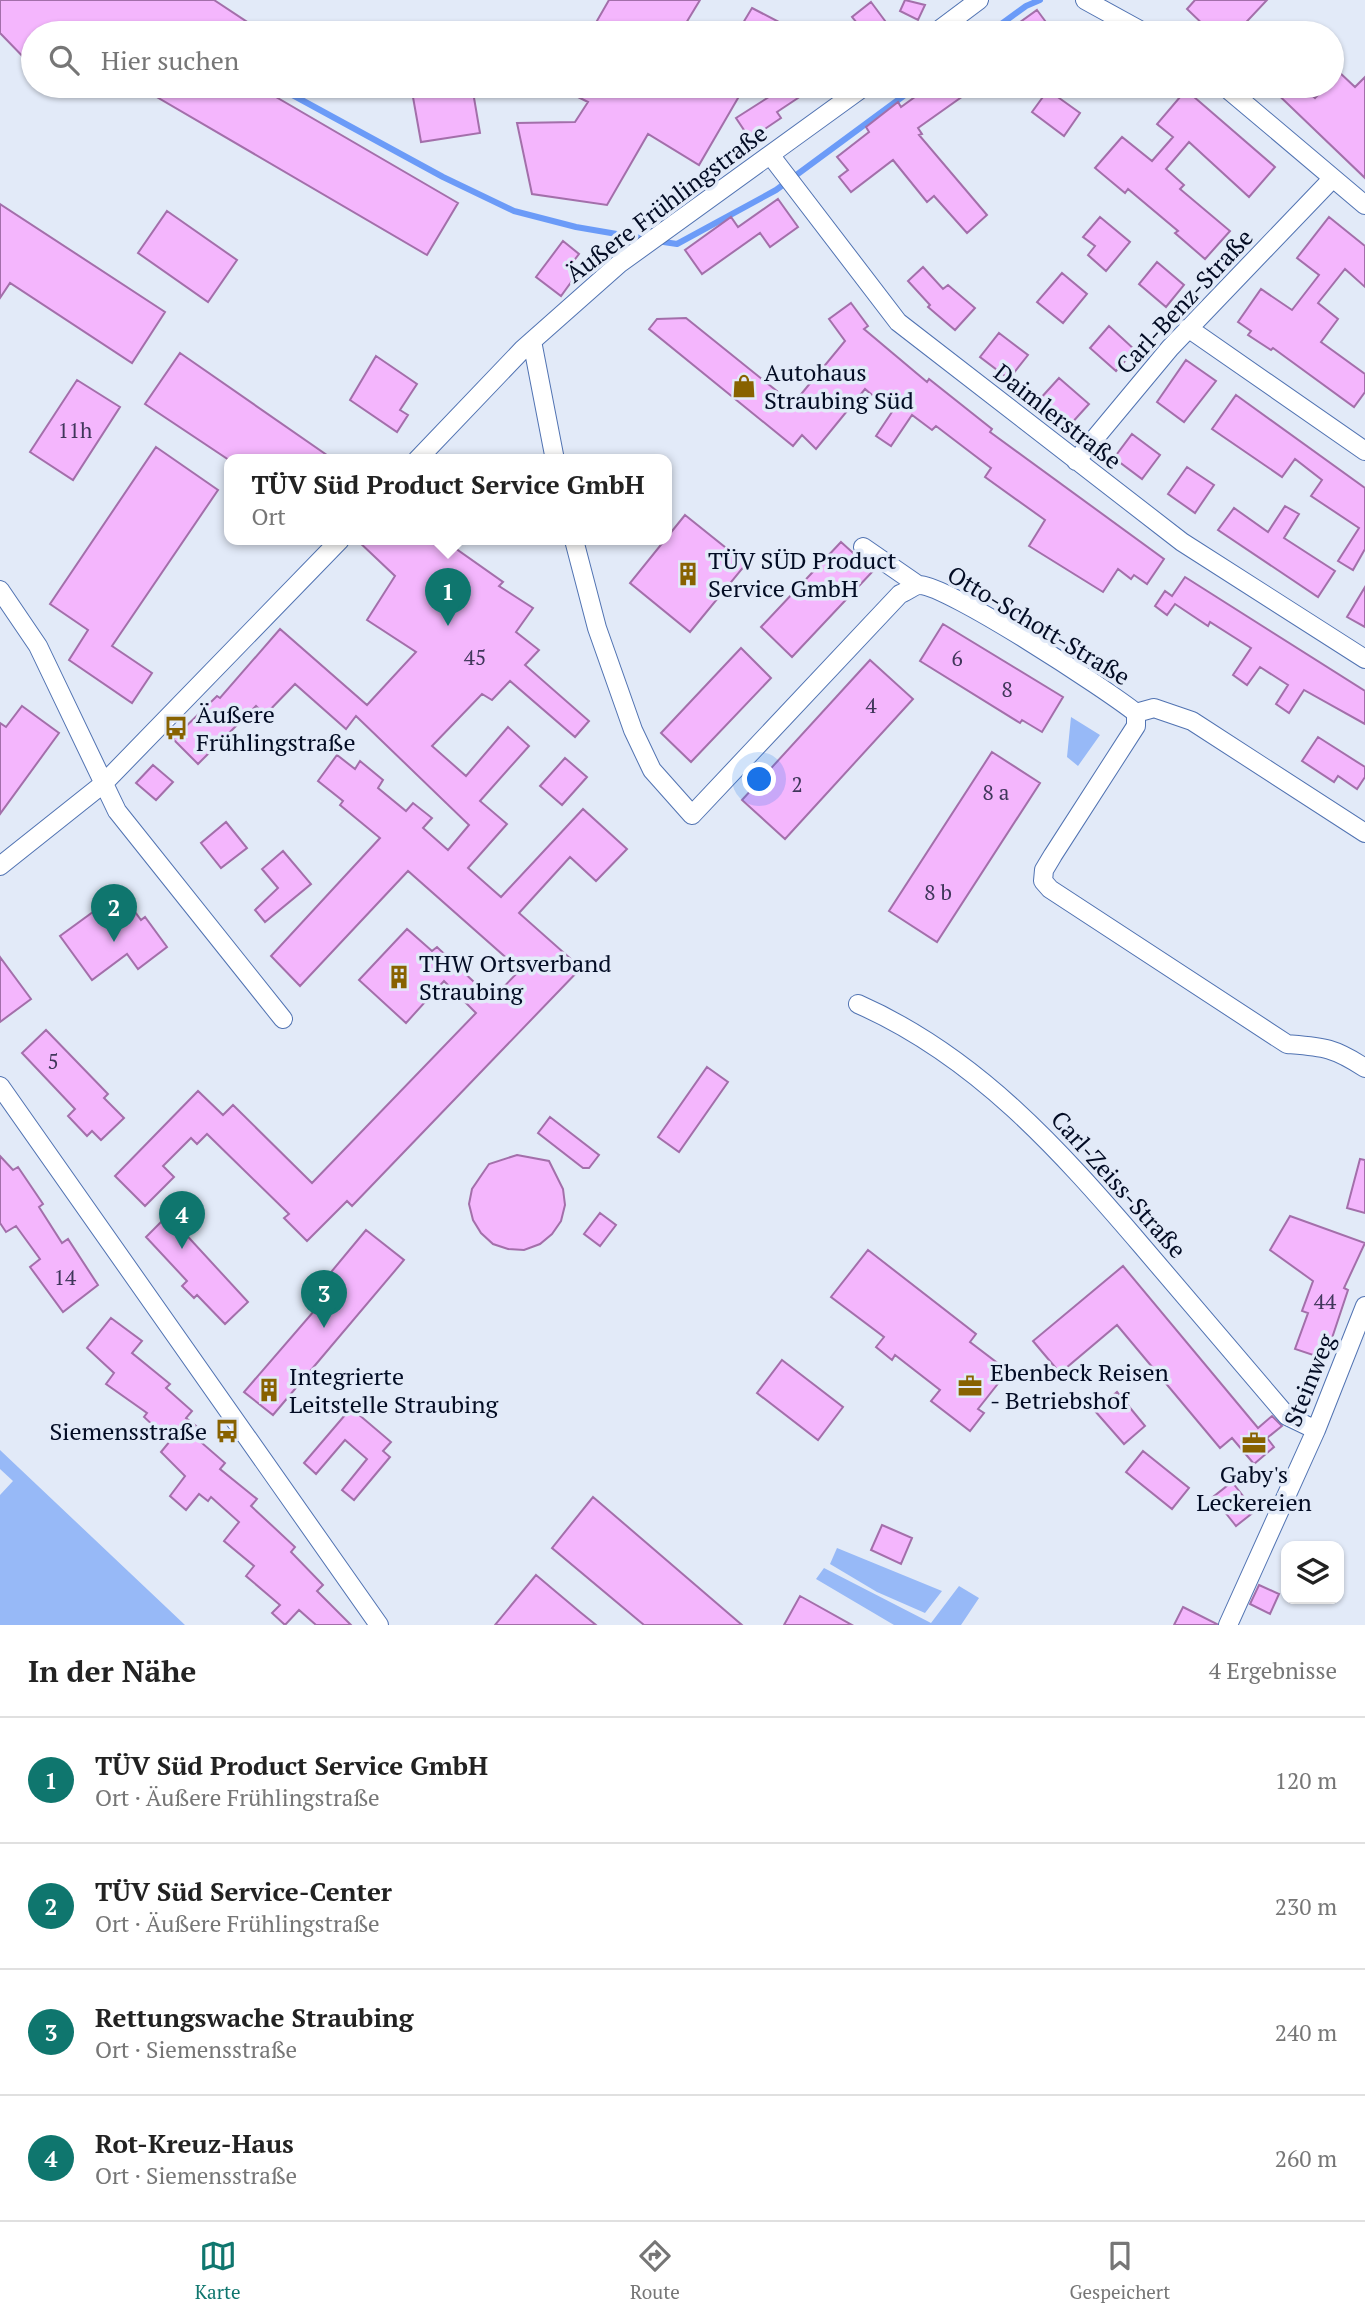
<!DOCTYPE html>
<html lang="de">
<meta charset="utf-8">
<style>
:root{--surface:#fff;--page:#f6f6f6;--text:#222;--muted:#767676;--line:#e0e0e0;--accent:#0f766e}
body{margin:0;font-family:"PT Serif",serif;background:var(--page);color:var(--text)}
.controls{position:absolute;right:21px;bottom:21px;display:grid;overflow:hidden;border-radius:14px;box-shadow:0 2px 5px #0004}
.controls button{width:63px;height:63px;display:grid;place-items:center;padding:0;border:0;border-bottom:2px solid var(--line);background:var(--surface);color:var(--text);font:35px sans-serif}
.you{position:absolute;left:760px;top:780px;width:24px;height:24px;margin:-18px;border:5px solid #fff;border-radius:50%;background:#1a73e8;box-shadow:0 0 0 10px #1a73e833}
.badge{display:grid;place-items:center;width:46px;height:46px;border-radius:50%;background:var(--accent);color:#fff;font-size:23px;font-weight:700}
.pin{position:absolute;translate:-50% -58px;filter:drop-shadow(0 2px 4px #0008)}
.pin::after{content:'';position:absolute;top:37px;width:24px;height:21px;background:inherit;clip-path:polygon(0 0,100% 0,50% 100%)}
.popup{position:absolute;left:224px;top:454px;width:448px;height:91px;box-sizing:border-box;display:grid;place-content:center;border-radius:14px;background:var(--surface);filter:drop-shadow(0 2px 5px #0005);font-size:23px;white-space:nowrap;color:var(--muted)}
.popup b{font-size:26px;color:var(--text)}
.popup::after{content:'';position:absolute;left:50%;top:100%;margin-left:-14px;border:14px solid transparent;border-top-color:var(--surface)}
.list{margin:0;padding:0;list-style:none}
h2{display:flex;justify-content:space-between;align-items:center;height:91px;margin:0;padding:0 28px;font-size:30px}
h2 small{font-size:23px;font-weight:400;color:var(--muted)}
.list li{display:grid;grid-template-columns:46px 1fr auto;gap:21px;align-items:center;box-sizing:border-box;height:126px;padding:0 28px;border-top:2px solid var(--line)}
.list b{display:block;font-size:26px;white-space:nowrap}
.list p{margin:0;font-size:23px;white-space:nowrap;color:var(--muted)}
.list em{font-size:23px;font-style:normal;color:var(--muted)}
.icon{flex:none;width:38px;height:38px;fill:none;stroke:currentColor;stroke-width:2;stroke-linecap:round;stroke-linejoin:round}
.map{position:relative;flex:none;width:1365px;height:1625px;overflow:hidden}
.search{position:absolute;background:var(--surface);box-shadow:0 2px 5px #0004;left:21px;right:21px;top:21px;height:77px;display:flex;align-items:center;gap:18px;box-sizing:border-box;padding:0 24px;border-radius:38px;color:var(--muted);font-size:26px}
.sheet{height:595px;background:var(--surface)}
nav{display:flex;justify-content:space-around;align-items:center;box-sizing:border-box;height:98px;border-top:2px solid var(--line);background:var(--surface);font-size:19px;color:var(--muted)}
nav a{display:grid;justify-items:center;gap:4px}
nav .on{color:var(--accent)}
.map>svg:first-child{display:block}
.green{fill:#97b9f7}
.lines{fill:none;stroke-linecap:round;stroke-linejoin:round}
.stream{stroke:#6b9bf8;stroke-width:6}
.building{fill:#f4b6fd;stroke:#a36faa;stroke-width:2}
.minor-casing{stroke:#5173b2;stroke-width:20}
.minor{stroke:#fff;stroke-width:18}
.labels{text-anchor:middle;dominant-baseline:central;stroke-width:7;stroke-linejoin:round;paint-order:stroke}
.number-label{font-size:21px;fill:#3f365a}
.street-label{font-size:24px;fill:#030c24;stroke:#e2eaf8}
.poi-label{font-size:24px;fill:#030c24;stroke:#e2eaf8;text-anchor:start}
</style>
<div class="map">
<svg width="1365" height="1625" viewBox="0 0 1365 1625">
<rect width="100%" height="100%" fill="#e2eaf8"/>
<path class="green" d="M1071 717 1100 735 1078 766 1067 757Z
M0 1450 185 1625H0V1495L13 1481 0 1469Z
M837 1548 942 1591 925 1613 877 1592 830 1564Z
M824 1568 931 1623 959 1586 979 1598 961 1625H894L816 1579Z"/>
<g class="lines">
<path class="stream" d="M989 33 1026 6 1040 0
M276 86 443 177 514 211 576 227 646 239
M657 241 677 244 776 190 917 86"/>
</g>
<path class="building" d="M0 0H214L264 33H33V67L0 33Z
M609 0H700L680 33H590Z
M905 0 925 5 918 20 900 11Z
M1195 0H1267L1236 33H1212L1187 9Z
M871 2 894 33H844L857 23 852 17Z
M752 8 800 33H737Z
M1037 10 1054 33H1005Z
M1339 72 1355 87 1365 77V178L1269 86H1302L1315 98 1326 86H1332V80Z
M138 86H257L458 203 427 255Z
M411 86H472L480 133 421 142Z
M556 86H745L699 165 648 134 607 205 532 194 517 123 575 122 588 102Z
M786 86H816L777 112 781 118 750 139 736 118Z
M930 86H955L963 96 918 128 922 134 919 135 987 215 967 233 934 196 927 202 893 160 851 192 839 177 848 170 837 157 869 132 866 127 898 102 901 107Z
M1048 90 1080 113 1064 136 1032 112Z
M1186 90 1275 167 1249 197 1189 142 1166 169 1184 185 1180 189 1230 231 1205 259 1175 233 1178 231 1128 189 1125 193 1095 168 1122 137 1152 161 1173 137 1157 124Z
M778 199 798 227 770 247 760 233 702 274 685 250 731 217 738 227Z
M0 204 165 312 132 363 10 283 0 298Z
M167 211 237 260 208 302 138 253Z
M1100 217 1130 242 1106 271 1088 255 1095 246 1083 237Z
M1329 217 1365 246V287L1345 269 1318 303 1338 319 1321 342 1365 374V392L1354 407 1273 348 1271 350 1248 335 1251 331 1238 322 1261 289 1292 310 1319 275 1297 258Z
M563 241 579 254 569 267 577 274 561 296 536 277Z
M1157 262 1184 285 1166 307 1139 284Z
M923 267 943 289 948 285 975 308 955 330 928 307 930 305 908 281Z
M1062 273 1087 294 1063 323 1037 302Z
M851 303 868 326 864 329 927 382 929 379 992 429 990 432 1164 559 1147 584 1134 575 1131 579 1118 569 1103 592 1029 546 1045 520 985 477 991 468 936 426 932 430 912 415 891 446 876 436 892 412 865 389 816 449 802 435 793 446 649 329 657 319 686 318 793 404 845 341 829 319Z
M1109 326 1135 350 1116 371 1090 348Z
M999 333 1028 355 1009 379 980 357Z
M180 353 334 460H229L145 404Z
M376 356 417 384 400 410 408 415 397 432 350 400Z
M1186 360 1216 381 1184 422 1157 402Z
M1059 378 1089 404 1069 426 1039 400Z
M77 380 120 407 73 480 30 452Z
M1236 395 1365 488V549L1353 570 1338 561 1359 528 1311 496 1322 480 1295 459 1282 477 1212 429Z
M1132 434 1160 455 1142 479 1114 458Z
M156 447 218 490 112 646 152 673 132 703 69 660 88 630 50 604Z
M1187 467 1214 485 1195 513 1168 494Z
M1285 506 1299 514 1284 538 1335 571 1318 597 1218 530 1234 508 1268 532Z
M685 515 746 564 690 632 630 583Z
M357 540H462L455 548 503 582 499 586 533 608 516 632 539 650 525 665 589 721 575 737 510 681 492 700 482 694 432 746 466 776 508 727 529 746 480 801 507 824 468 868 501 897 583 809 627 849 596 881 570 857 519 913 581 968 352 1206 347 1201 307 1241 284 1218 289 1214 207 1134 197 1144 191 1138 163 1166 174 1177 145 1206 115 1176 198 1091 223 1115 233 1105 312 1183 476 1013 444 981 406 1023 359 980 407 929 432 951 437 947 492 999 520 970 408 871 300 986 271 956 380 838 340 805 343 801 318 781 337 755 355 769 360 761 383 780 378 788 406 811 413 803 432 818 423 828 448 850 469 825 356 716 346 729 295 684 265 715 256 706 198 764 173 739 217 696 220 698 280 629 367 705 416 652 367 620 395 576Z
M841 542 873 571 792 657 761 627Z
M1185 577 1365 691V724L1304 690 1289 713 1276 704 1288 685 1260 667 1247 685 1233 675 1251 648 1210 622 1208 626 1175 604 1167 615 1155 606 1165 591 1172 596Z
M1365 587V627L1347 617Z
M943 624 1063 697 1042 732 1022 720 1020 723 920 661Z
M741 648 771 678 691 762 661 733Z
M870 660 913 699 785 839 742 800Z
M22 706 59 733 0 814V723L6 727Z
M1318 737 1365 767V777L1357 789 1338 776 1334 782 1302 761Z
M992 752 1040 783 937 942 889 911Z
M565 758 587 777 562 805 540 786Z
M153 765 173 782 156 800 136 783Z
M226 822 247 848 221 868 201 843Z
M283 851 311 884 265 922 255 910 278 888 262 869Z
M115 896 125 909 130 905 141 920 145 917 167 947 138 969 127 954 92 980 60 936Z
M0 957 31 999 0 1022Z
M46 1030 108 1094 104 1098 124 1118 101 1140 92 1131 87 1136 68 1116 75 1109 22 1053Z
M707 1067 728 1082 679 1152 658 1137Z
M550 1117 599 1155 589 1168H583L538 1133Z
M517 1155 549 1161 563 1189 565 1205 561 1221 552 1234 540 1244 524 1250 508 1249 493 1244 481 1233 473 1220 469 1204 472 1189 489 1164Z
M0 1156 13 1170 18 1167 43 1204 39 1207 62 1243 68 1239 98 1285 63 1312 30 1267 40 1259 16 1226 6 1232 0 1223Z
M1360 1159 1365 1160V1213L1347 1208Z
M600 1213 616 1225 600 1246 584 1234Z
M168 1215 248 1302 225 1324 197 1295 194 1298 182 1286 187 1281 146 1237Z
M1290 1216 1365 1243 1344 1288 1348 1290 1325 1359 1295 1349 1308 1313 1302 1311 1313 1281 1270 1250Z
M366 1230 404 1260 273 1415 244 1392 333 1289 326 1283 329 1279 327 1277Z
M868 1250 976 1334 970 1342 1008 1371 978 1409 984 1413 970 1431 931 1401 940 1390 895 1355 892 1360 876 1347 884 1337 831 1297Z
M1123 1266 1258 1428 1272 1416 1282 1426 1267 1438 1274 1447 1254 1464 1232 1438 1220 1448 1117 1325 1060 1373 1033 1341Z
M111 1318 142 1341 132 1353 170 1384 166 1388 192 1411 186 1418 201 1430 195 1437 225 1463 220 1469 257 1499 251 1506 295 1547 291 1552 323 1585 317 1591 351 1625H316L299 1610 285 1625 272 1613 280 1605 246 1576 254 1566 224 1541 239 1522 211 1497 208 1501 199 1494 186 1510 170 1496 185 1476 161 1452 170 1441 144 1417 147 1413 106 1384 114 1373 87 1348Z
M782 1360 843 1407 818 1440 757 1393Z
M1117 1392 1145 1426 1124 1444 1095 1411Z
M351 1408 391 1442 383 1451 390 1457 354 1500 342 1490 367 1459 345 1440 316 1474 304 1463Z
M1143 1451 1189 1488 1172 1509 1126 1472Z
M1232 1482 1255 1511 1236 1526 1213 1497Z
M593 1497 742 1625H644L552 1548Z
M882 1525 912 1538 901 1564 871 1550Z
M536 1575 580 1612 596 1625H495Z
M1259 1585 1279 1594 1270 1614 1250 1604Z
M800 1596 852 1625H784Z
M1183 1607 1217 1624V1625H1174Z"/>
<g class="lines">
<g class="minor-casing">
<path id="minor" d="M1085 0 1145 33
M935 33 979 0
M1224 86 1365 205
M771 156 898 322 1182 542 1365 659
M1188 328 1365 451
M532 341 555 460
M417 460 523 349 619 264 865 86
M1076 461 1170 348 1333 178
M574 540 597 628 633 730 652 770 692 815 900 594C906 592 913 586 919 585 946 584 1109 691 1136 713V726L1053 855 1044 870 1043 881 1050 889 1287 1044C1323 1047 1333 1047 1365 1068
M863 547 918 585
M0 590 38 646 117 811 283 1019
M1136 713 1154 708 1192 721 1365 833
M0 866 103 784 340 540
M858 1004C976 1056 1059 1149 1142 1246 1190 1302 1238 1359 1287 1416L1316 1430
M0 1086 379 1625
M1228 1625 1316 1430 1365 1306"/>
</g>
<use href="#minor" class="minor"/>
</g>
<defs>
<g id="shop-bare" transform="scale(1.89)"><path d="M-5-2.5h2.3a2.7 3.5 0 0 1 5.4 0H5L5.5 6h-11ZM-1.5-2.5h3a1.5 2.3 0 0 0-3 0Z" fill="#886200" stroke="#e2eaf8" stroke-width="2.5" paint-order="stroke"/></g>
<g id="building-bare" transform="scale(1.89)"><path d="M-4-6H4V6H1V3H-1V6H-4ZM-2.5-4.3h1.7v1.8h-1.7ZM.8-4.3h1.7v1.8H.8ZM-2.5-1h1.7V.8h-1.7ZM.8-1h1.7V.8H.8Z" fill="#886200" stroke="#e2eaf8" stroke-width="2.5" paint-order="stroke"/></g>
<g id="bus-bare" transform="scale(1.89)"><path d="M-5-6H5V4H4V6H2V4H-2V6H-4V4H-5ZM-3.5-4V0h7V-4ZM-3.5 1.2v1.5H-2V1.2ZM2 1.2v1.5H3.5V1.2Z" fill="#886200" stroke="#e2eaf8" stroke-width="2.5" paint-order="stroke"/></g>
<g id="office-bare" transform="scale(1.89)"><path d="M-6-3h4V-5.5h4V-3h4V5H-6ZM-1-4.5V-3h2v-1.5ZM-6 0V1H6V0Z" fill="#886200" stroke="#e2eaf8" stroke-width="2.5" paint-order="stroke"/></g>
</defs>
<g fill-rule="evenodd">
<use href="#shop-bare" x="744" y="386"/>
<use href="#building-bare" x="688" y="574"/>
<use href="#bus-bare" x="176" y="728"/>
<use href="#building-bare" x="399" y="977"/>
<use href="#office-bare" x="970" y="1386"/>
<use href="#building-bare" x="269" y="1390"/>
<use href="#bus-bare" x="227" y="1431"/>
<use href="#office-bare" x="1254" y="1443"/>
</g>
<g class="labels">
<g class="number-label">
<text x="75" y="430">11h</text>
<text x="475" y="657">45</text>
<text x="957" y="658">6</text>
<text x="1007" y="689">8</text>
<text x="871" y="705">4</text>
<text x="797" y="784">2</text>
<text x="996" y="792">8 a</text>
<text x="938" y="892">8 b</text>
<text x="53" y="1061">5</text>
<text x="65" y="1277">14</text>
<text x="1325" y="1301">44</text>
</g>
<g class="street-label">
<text transform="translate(666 203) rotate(-37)">Äußere Frühlingstraße</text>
<text transform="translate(1184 301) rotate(-47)">Carl-Benz-Straße</text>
<text transform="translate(1058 416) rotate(38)">Daimlerstraße</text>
<text transform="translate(1039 625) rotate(31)">Otto-Schott-Straße</text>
<text transform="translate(1119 1184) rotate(48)">Carl-Zeiss-Straße</text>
<text transform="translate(1309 1380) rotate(-68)">Steinweg</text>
</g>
<g class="poi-label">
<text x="764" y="372">Autohaus<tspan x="764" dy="28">Straubing Süd</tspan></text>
<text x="708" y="560">TÜV SÜD Product<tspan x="708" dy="28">Service GmbH</tspan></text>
<text x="196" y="714">Äußere<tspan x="196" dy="28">Frühlingstraße</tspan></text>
<text x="419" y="963">THW Ortsverband<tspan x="419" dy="28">Straubing</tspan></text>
<text x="990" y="1372">Ebenbeck Reisen<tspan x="990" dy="28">- Betriebshof</tspan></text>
<text x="289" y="1376">Integrierte<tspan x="289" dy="28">Leitstelle Straubing</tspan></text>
<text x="207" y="1431" text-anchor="end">Siemensstraße</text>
<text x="1254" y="1474" text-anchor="middle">Gaby's<tspan x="1254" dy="28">Leckereien</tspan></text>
</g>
</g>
</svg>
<div class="controls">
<button><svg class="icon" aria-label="layers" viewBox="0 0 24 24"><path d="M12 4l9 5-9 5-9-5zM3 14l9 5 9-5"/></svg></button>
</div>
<div class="you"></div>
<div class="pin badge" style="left:448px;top:626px">1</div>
<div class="popup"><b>TÜV Süd Product Service GmbH</b>Ort</div>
<div class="pin badge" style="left:114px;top:942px">2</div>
<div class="pin badge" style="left:324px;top:1328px">3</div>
<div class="pin badge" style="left:182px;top:1249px">4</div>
<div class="search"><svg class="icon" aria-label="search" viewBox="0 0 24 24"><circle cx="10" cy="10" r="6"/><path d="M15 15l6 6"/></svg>Hier suchen</div>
</div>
<section class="sheet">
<h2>In der Nähe<small>4 Ergebnisse</small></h2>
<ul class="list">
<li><span class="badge">1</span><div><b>TÜV Süd Product Service GmbH</b><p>Ort · Äußere Frühlingstraße</p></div><em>120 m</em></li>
<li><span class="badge">2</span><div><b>TÜV Süd Service-Center</b><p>Ort · Äußere Frühlingstraße</p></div><em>230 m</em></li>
<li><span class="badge">3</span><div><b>Rettungswache Straubing</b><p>Ort · Siemensstraße</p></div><em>240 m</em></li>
<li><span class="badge">4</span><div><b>Rot-Kreuz-Haus</b><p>Ort · Siemensstraße</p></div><em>260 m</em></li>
</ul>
</section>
<nav>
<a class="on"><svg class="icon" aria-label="map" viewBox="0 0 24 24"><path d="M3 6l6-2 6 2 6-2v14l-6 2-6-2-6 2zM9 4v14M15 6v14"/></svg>Karte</a>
<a><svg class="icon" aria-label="directions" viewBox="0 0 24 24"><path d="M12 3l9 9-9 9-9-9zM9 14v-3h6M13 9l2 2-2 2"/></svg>Route</a>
<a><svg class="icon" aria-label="saved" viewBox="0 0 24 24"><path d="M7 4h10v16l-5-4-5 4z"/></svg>Gespeichert</a>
</nav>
